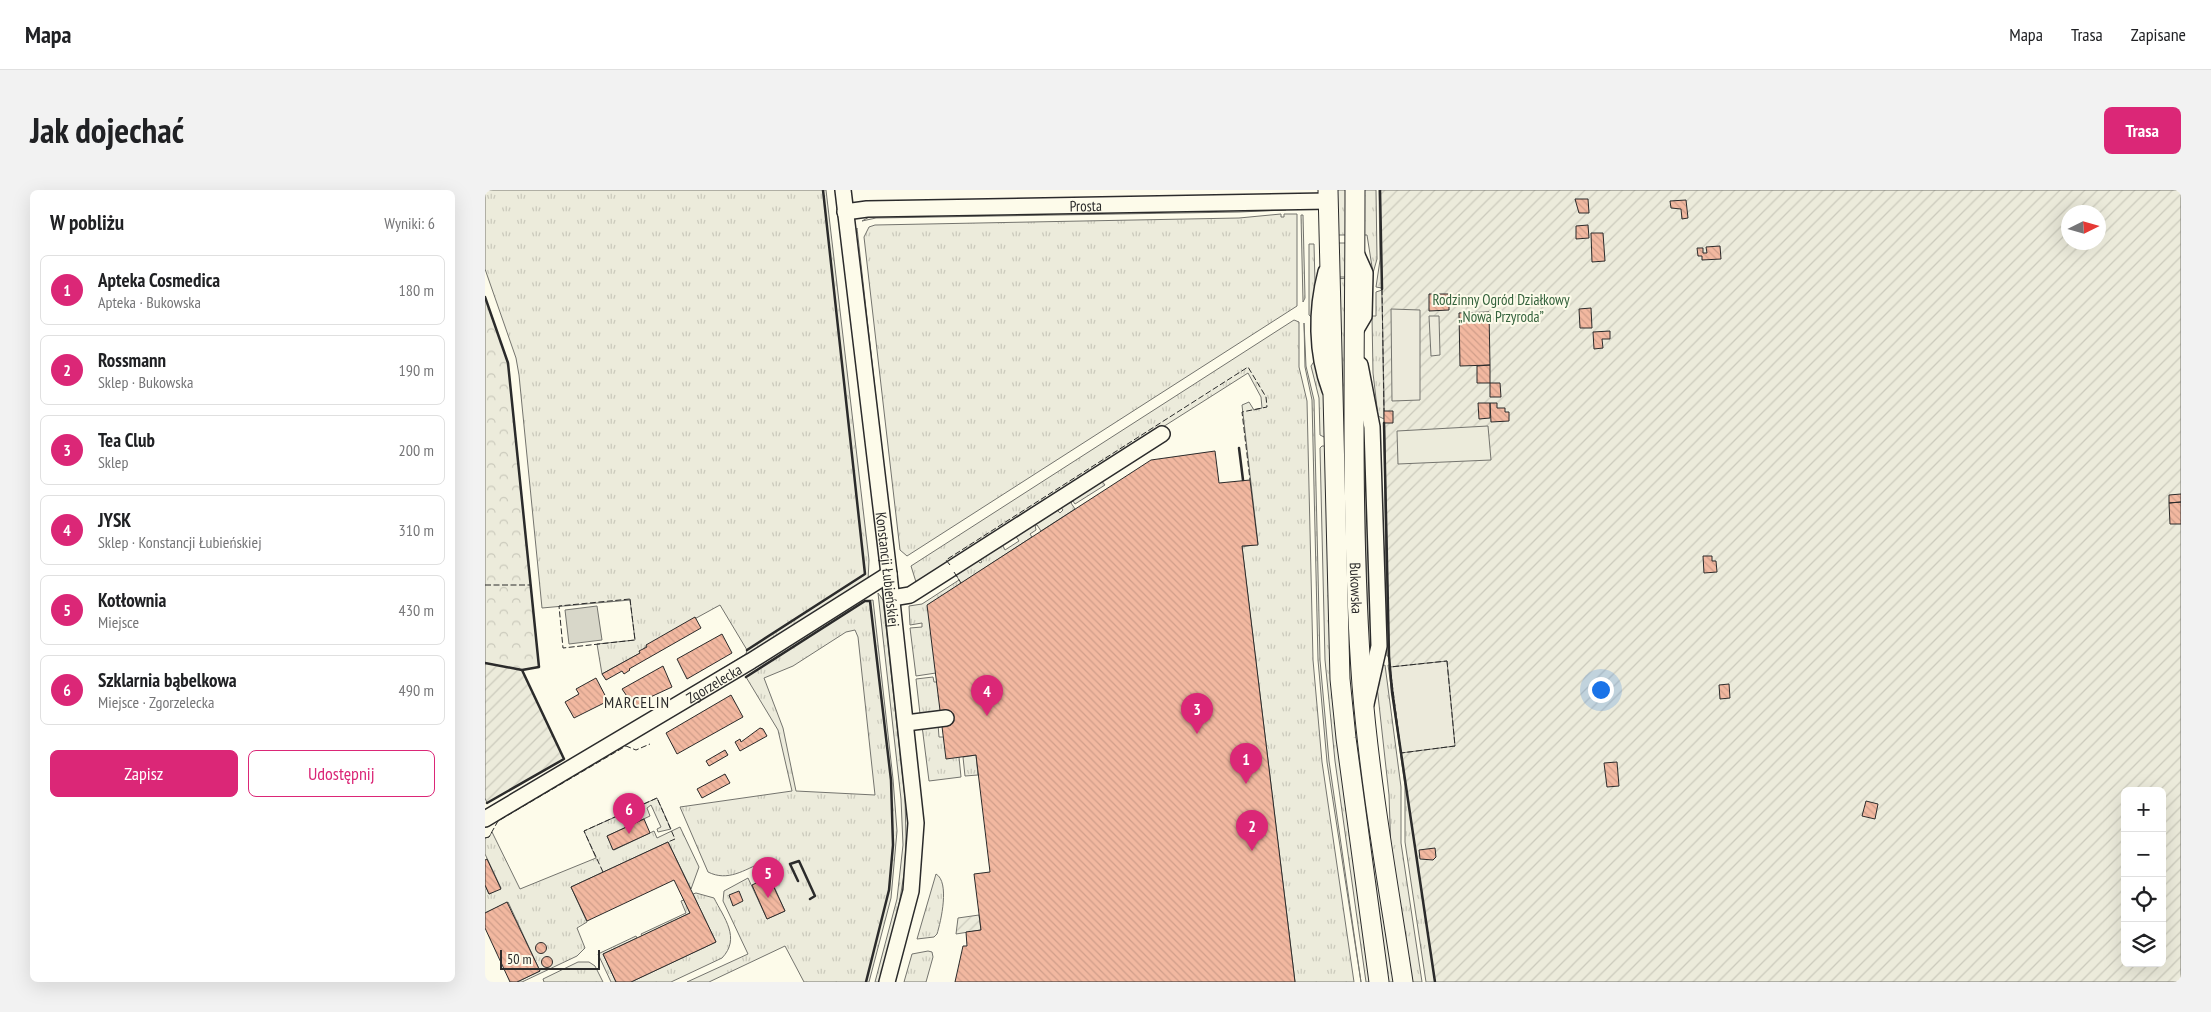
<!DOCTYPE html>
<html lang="pl">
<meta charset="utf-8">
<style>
:root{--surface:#fff;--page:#f2f2f2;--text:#202124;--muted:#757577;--line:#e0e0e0;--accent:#db2777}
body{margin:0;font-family:"PT Sans Narrow",sans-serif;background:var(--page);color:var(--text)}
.controls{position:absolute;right:15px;bottom:15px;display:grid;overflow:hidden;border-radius:8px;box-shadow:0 5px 20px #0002}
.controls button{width:45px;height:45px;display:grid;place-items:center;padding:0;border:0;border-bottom:1px solid var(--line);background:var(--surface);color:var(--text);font:25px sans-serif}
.compass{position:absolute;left:1576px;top:15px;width:45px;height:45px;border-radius:50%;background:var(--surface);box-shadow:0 5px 20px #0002;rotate:85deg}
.scale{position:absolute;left:15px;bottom:12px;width:100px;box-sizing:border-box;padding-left:5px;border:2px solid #2b2b2b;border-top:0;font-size:14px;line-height:18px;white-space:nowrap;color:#2b2b2b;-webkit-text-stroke:4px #fdfbea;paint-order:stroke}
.you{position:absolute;left:1115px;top:499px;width:18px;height:18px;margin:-12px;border:4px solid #fff;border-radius:50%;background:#1a73e8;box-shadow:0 0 0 8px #1a73e833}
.badge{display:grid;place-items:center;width:32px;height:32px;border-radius:50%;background:var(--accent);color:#fff;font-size:16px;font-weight:700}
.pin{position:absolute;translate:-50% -41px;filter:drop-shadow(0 1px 2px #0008)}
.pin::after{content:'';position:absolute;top:26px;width:18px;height:15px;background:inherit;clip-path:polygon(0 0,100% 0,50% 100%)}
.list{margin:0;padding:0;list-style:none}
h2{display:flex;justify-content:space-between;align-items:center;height:65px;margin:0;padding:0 20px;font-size:21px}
h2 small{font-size:16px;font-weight:400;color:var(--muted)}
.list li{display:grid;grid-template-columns:32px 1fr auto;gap:15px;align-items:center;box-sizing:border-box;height:70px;margin:0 10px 10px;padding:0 10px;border:1px solid var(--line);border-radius:8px}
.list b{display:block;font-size:19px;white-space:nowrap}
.list p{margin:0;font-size:16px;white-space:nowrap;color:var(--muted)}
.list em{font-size:16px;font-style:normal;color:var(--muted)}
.actions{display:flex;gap:10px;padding:15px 20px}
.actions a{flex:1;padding:11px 0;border:1px solid var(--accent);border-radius:8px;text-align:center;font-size:18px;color:var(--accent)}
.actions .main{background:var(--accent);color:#fff}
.icon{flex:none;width:28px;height:28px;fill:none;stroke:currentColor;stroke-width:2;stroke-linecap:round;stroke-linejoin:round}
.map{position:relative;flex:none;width:1696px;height:792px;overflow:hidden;border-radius:8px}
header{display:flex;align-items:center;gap:30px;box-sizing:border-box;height:70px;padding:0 25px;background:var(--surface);border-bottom:1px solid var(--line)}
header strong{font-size:24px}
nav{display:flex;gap:28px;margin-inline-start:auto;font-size:18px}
.intro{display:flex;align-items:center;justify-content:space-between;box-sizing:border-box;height:120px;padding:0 30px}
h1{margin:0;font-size:35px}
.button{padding:12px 22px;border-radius:8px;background:var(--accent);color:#fff;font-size:18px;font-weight:700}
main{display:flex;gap:30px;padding:0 30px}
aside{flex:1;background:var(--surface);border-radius:8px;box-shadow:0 5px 20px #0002}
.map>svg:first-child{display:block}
.grass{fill:url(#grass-tufts);stroke:#74746e;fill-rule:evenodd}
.forest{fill:url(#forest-crowns);stroke:#74746e}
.garden{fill:url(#garden-furrows);stroke:#74746e;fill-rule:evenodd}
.pitch{fill:#ecebdb;stroke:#74746e}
.parking{fill:#eceadb;stroke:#74746e}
.water{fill:#d8d7c9;stroke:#74746e}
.building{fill:url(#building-back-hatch);stroke:#2b2b2b}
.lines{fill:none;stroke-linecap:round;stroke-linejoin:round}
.minor-casing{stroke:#2b2b2b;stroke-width:18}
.major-casing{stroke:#2b2b2b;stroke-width:21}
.minor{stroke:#fdfbea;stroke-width:15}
.major{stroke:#fdfbea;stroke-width:19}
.fence{stroke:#2b2b2b;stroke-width:1;stroke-dasharray:6 2.5;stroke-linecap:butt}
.wall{stroke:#2b2b2b;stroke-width:2.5}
.labels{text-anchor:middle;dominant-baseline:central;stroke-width:4;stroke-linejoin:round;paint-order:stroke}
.street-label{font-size:15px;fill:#2b2b2b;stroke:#fdfbea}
.park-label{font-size:15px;fill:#34623c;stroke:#fdfbea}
.neighbourhood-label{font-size:16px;letter-spacing:1px;fill:#2b2b2b;stroke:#fdfbea}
</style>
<header>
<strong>Mapa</strong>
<nav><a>Mapa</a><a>Trasa</a><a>Zapisane</a></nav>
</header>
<div class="intro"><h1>Jak dojechać</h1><a class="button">Trasa</a></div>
<main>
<aside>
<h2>W pobliżu<small>Wyniki: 6</small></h2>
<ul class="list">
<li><span class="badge">1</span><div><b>Apteka Cosmedica</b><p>Apteka · Bukowska</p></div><em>180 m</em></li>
<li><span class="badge">2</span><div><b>Rossmann</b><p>Sklep · Bukowska</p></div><em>190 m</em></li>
<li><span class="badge">3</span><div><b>Tea Club</b><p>Sklep</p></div><em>200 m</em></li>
<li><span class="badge">4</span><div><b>JYSK</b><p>Sklep · Konstancji Łubieńskiej</p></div><em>310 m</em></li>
<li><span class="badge">5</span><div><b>Kotłownia</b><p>Miejsce</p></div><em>430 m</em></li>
<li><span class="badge">6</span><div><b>Szklarnia bąbelkowa</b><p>Miejsce · Zgorzelecka</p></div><em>490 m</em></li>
</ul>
<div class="actions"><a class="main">Zapisz</a><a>Udostępnij</a></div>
</aside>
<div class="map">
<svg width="1696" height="792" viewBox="0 0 1696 792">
<defs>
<pattern id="grass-tufts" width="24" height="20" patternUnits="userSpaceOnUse" patternTransform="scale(1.25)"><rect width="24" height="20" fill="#ecebdb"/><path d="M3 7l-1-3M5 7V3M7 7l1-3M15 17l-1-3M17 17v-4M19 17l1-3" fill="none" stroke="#cbcabc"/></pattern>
<pattern id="forest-crowns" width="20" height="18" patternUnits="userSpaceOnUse" patternTransform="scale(1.25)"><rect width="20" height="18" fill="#ecebdb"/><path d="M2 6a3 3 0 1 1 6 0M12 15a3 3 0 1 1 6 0" fill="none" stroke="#cbcabc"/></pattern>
<pattern id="garden-furrows" width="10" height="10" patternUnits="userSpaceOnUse" patternTransform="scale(1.25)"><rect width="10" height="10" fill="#ecebdb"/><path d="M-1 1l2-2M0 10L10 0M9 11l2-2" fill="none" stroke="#cbcabc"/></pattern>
<pattern id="building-back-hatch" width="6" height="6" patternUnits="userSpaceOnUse" patternTransform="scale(1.25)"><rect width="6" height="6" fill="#f2b8a0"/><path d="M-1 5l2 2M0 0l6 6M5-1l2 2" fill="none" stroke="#d09e8a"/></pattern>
</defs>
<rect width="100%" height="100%" fill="#fdfbea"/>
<path class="grass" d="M0 0H341L384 370 383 391 278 456 207 497 261 464 262 460 235 415 162 455 155 463 117 484 112 454 150 450 145 410 57 418 34 185 31 168 0 79Z
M851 0H861V45H853Z
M878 0H891L892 69 888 83 882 45H879Z
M894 0H895L897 98 891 97 895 70Z
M802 17 801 20 754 22 391 28 377 31 386 26Z
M796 24V27H799V24H812V116L422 366 415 360 379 47 384 37 390 35 754 28Z
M816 25H818L820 108 818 112Z
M372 38 395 244 370 43Z
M853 53H861V87H854Z
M824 54H829L831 131 824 125Z
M862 88 863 247 855 248 852 89Z
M897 100 899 229 893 226 888 183 887 126H891V102Z
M809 130 814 132V177L822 211 828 470 837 572 869 792H810L757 357 773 354 757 215 764 212 769 220 777 218 776 207 763 183 435 391 431 392 426 376Z
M819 133 821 176 829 210 835 470 844 571 876 792 842 572 833 470 827 210 820 177Z
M830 170 840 207 841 248 835 245 834 208 826 176Z
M899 244 904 466H902Z
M863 255 911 792H903L880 634 862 479 856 256Z
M884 255 890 459 884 467 878 256Z
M837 256H841L887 792H881L850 571 840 470 835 258Z
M616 290 620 295 590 314 588 311 586 313 590 319 556 341 552 335H550L551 340 545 344 547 347 443 415 451 483 431 486 425 438 437 437V433L425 435 424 416 437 414 474 390 470 383 492 370 495 373 497 372 494 368 517 354 520 360 534 351 530 345 571 319 575 323 578 320 575 316Z
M393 403 398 410 420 608 421 648 420 678 412 727 394 792H390L412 709 418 655 416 609Z
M388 410 408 589 412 641 406 708 384 792H319L300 756 224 792H202L263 764 238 711 239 701 263 688 282 729 300 721 278 672C259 680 243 692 223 682L195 617 307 601 293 540 261 487 380 411ZM370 440 373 447 390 605 311 601 298 538 279 488 308 476 361 442Z
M900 475 916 597V653L937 792H925L906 663 904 605 891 487 896 476Z
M903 475H905L950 792H941L920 652V596Z
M448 487 449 492H452L456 522 435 524 431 489Z
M453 534 454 547H459L474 567 476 587 444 591 437 536Z
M491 565 493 585 480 586 478 567Z
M172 608 186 639 173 642 172 639 176 637 166 615 162 618 165 626 122 646 129 660 169 641 172 648 195 637 214 677 206 699 183 652 86 697 102 732 92 738 100 758 92 766 37 792H32L55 781 23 712 0 723V695L4 704 16 698 0 664V648L4 647 7 642 35 699 111 668 99 641Z
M451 684C465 692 456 731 452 744L449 747 432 749Z
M211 703 229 708C239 728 256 748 237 768L186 792H146L231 752 208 704Z
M199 710 205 723 157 746 156 744 201 723 196 711Z
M151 746 152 748 118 764 131 792H126L113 764Z
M443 761 447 762 448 767 441 792H419L427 764Z
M93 772H104L110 776 118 792H59L58 789Z"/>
<path class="forest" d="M0 107 23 173 54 477 37 480 0 473Z"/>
<path class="garden" d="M895 0H1696V792H950L907 502 904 466ZM1584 22H1614V52H1584ZM1640 601H1677V773H1640Z
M0 473 37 480 79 569 2 613 0 608Z
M494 725 496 740 471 744 473 728Z"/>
<path class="pitch" d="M1003 236 1006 270 913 274 912 241Z"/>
<path class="parking" d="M906 119 935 120V210L907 211Z
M944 126H954L955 165 946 166Z
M962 471 970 556 916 563 905 477Z"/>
<path class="water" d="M112 416 117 450 84 454 80 420Z"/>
<path class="building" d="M1090 9H1103L1104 23H1094Z
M1201 10 1203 28 1197 29 1196 19 1186 18 1185 11Z
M1103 35 1104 48 1091 49V36Z
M1106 43H1118L1120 71 1107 72Z
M1235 56 1236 69 1217 70V66H1213L1212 58H1218V63H1222L1221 57Z
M944 104H964V120L944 121Z
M1106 118 1107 138H1095L1094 119Z
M1004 122 1005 175 975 176 974 123Z
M1125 141V149H1117L1118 158 1109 159 1108 142Z
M1005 175V193H992V176Z
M1005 193H1015L1016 207H1005Z
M993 213H1005V228L994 229Z
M1005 213H1012V218H1020V222H1024V231L1006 232Z
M899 221H908V233H899Z
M730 261 734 293 765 290 773 355 757 356 810 792H470L478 756H482L481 742 496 740 489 684 505 682 491 565 461 569 442 415 666 270Z
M1696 304V312L1684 313V305Z
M1696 312V334H1685L1684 313Z
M1218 366H1227V371H1231L1232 382 1219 383Z
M210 427 216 438 144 479 145 480 139 484 137 481 121 490 117 484 155 463 154 461 162 457 161 455Z
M237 444 247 463 202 489 192 469Z
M178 476 187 497 159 510 160 512 150 518 137 499Z
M111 488 123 511 89 528 80 512 94 504 91 499Z
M1244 494 1245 508 1235 509 1234 495Z
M246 505 258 527 192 564 181 543Z
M275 538 278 539 282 546 255 561 250 552 255 549 256 552Z
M240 560 243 565 224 576 221 571Z
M1132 572 1134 596 1122 597 1119 573Z
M240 584 245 593 217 608 212 599Z
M1381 611 1393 614 1390 629 1377 626Z
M159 629 165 643 128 660 122 646Z
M183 652 231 752 146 792H131L118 764 205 723 189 690 102 731 86 697Z
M950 658 951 667 948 670 935 669 934 660Z
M2 669 16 699 4 704 0 695V670Z
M284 687 300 721 282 729 267 695Z
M254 701 258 711 248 716 244 705Z
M22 712 55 781 32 792H25L0 738V723Z
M50.5 758a5.5 5.5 0 1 1 11 0a5.5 5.5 0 1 1-11 0Z
M56.5 772a5.5 5.5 0 1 1 11 0a5.5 5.5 0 1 1-11 0Z"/>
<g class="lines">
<g class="minor-casing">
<g id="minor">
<path id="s1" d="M358 0 404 384 431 633 426 701 402 792"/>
<path id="s2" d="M360 22 382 19 843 11"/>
<path d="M841 82C831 120 831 163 845 200"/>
<path d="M869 143 879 126 880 83 871 63"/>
<path d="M875 175 887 237 894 456 881 514"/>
<path d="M407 408 425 405 677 244"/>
<path d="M421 533 461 528"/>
<path id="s3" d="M0 629 266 471 404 384"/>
</g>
</g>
<g class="major-casing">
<g id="major">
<path d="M843 0 855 489 861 548 894 792"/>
<path id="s4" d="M870 0C870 165 865 331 877 495 885 595 903 693 918 792"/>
</g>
</g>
<use href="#minor" class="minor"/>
<use href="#major" class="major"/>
<path class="fence" d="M897 99 899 221
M465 375 461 370 763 177 781 207 782 217 757 222 765 290
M469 382 476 393
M0 395H46
M145 409 150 450 78 458 74 416Z
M962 471 970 556 916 563 905 477Z
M0 648 4 647 13 631 141 556 151 560 165 554
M118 682 99 641 172 608 190 649 183 652"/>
<path class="wall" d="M895 0 897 99
M0 107 23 173 54 477 37 480 79 569 2 613
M899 233 904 466 907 502 950 792
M754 258 758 290
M262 460 380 384 338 0
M0 473 37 480
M261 487 380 411H385L406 590 408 655 404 700 381 792
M313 691 305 674 314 671 330 706 325 709"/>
</g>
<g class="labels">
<g class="street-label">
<text stroke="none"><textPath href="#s2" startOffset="241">Prosta</textPath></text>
<text stroke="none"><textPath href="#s1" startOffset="382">Konstancji Łubieńskiej</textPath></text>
<text stroke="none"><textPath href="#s4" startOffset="398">Bukowska</textPath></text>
<text stroke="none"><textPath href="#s3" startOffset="266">Zgorzelecka</textPath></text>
</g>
<g class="park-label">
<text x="1016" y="109">Rodzinny Ogród Działkowy<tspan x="1016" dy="17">„Nowa Przyroda”</tspan></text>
</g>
<g class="neighbourhood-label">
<text x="152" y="512">MARCELIN</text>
</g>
</g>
</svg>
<div class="controls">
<button>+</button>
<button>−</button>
<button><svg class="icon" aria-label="locate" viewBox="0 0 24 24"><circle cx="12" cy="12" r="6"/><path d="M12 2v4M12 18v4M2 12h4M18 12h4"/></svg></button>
<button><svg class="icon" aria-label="layers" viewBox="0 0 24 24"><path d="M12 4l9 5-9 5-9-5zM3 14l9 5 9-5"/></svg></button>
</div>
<svg class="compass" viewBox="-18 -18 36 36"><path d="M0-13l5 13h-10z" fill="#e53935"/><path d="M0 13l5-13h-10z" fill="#757577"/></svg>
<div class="scale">50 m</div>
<div class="you"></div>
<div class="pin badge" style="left:761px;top:594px">1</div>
<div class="pin badge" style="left:767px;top:661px">2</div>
<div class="pin badge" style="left:712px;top:544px">3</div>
<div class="pin badge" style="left:502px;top:526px">4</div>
<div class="pin badge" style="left:283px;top:708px">5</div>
<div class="pin badge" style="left:144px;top:644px">6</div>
</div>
</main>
